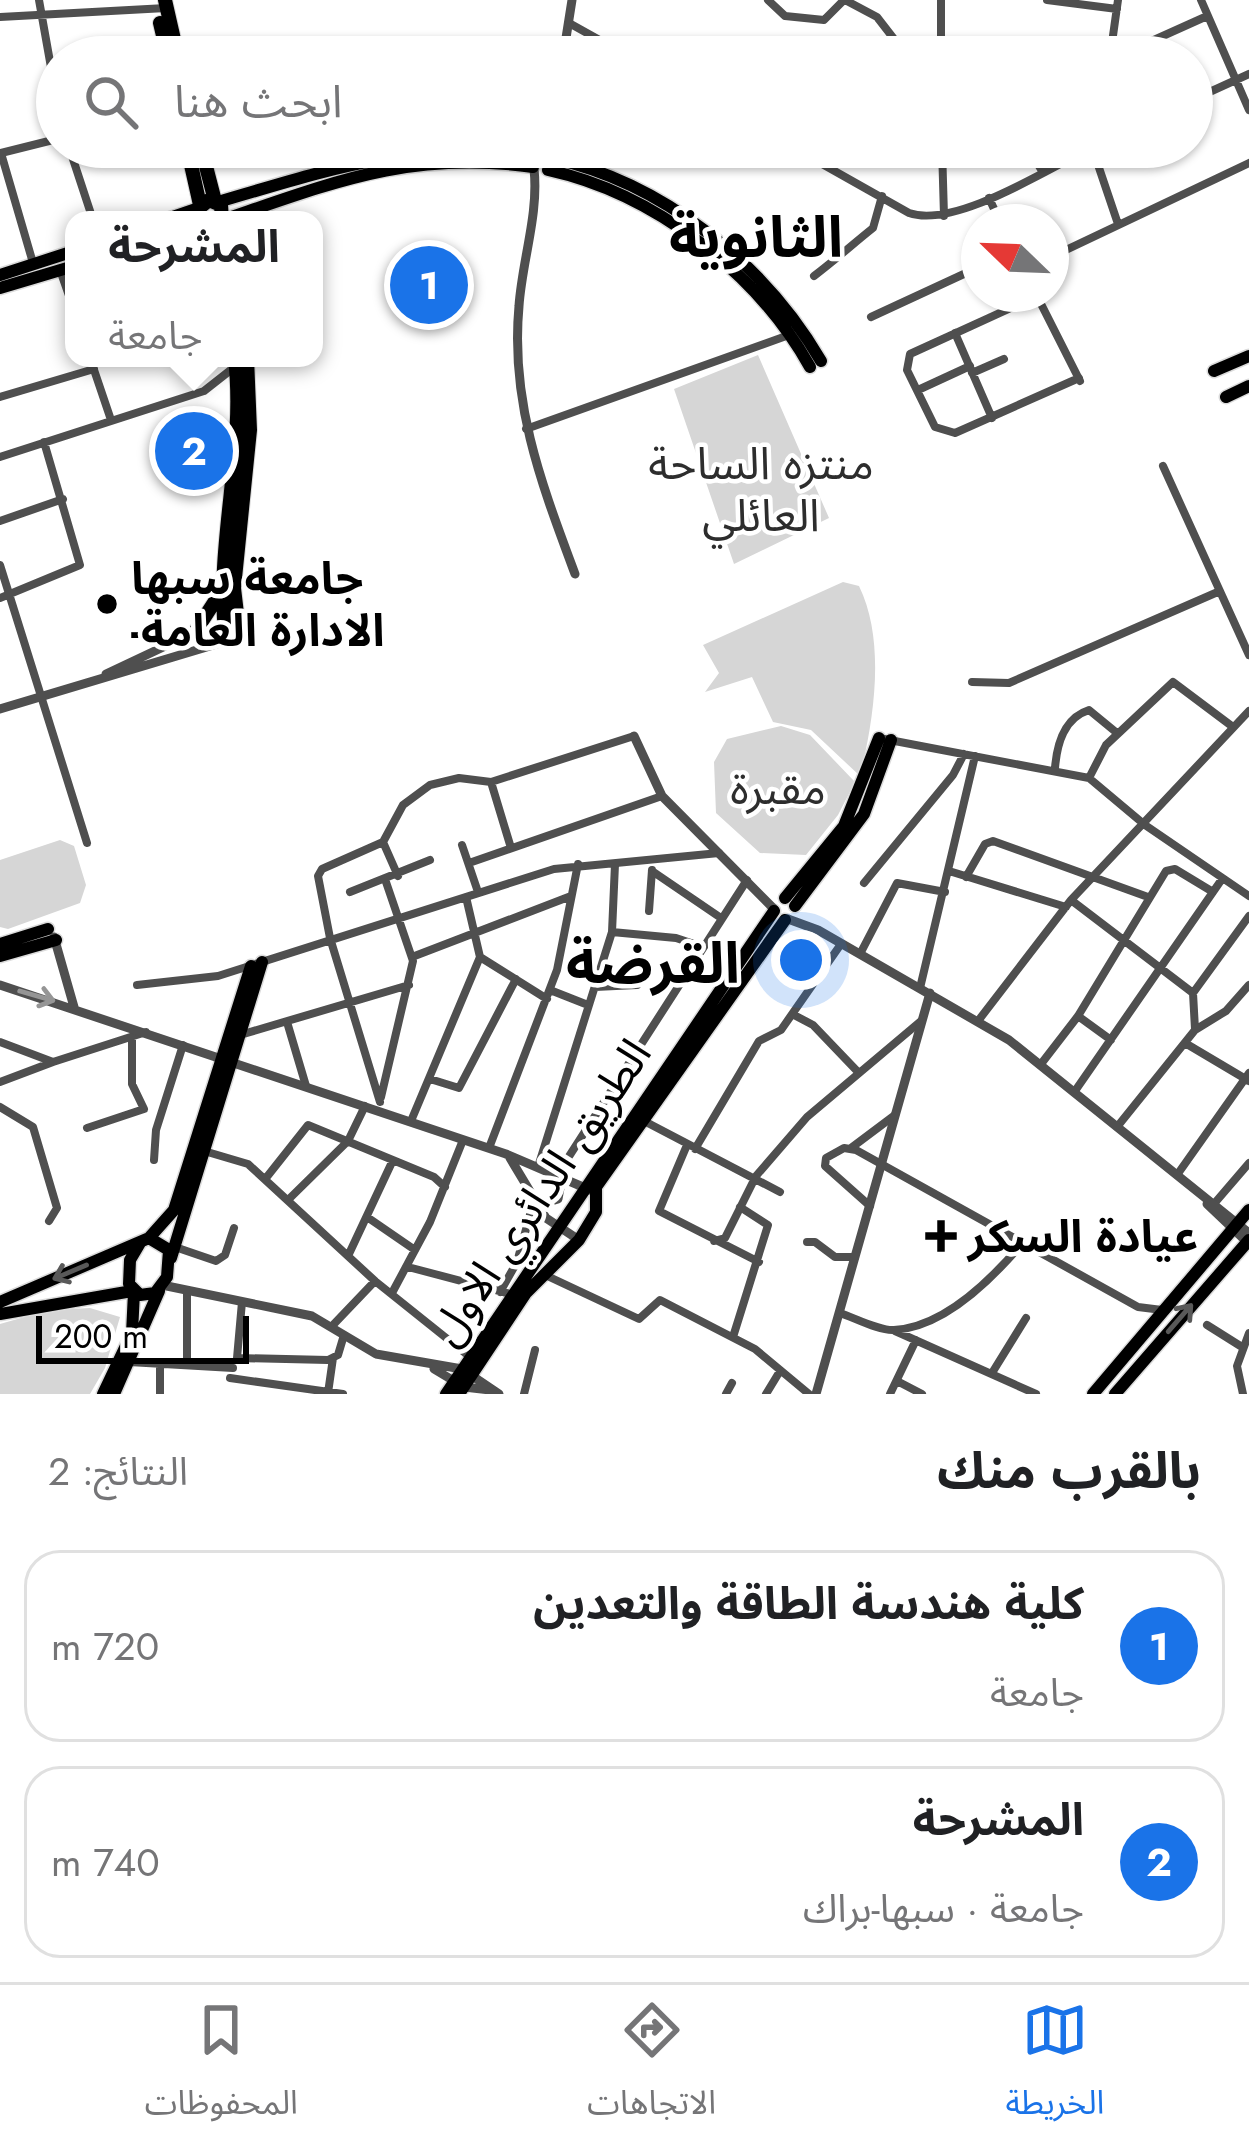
<!DOCTYPE html>
<html lang="ar">
<meta charset="utf-8">
<style>
:root{--surface:#fff;--page:#f6f6f6;--text:#202124;--muted:#757577;--line:#e0e0e0;--accent:#1a73e8}
body{margin:0;font-family:Jost,"Noto Sans Arabic",sans-serif;background:var(--page);color:var(--text);direction:rtl}
.compass{position:absolute;left:961px;top:204px;width:108px;height:108px;border-radius:50%;background:var(--surface);box-shadow:0 3px 9px #0004;rotate:293deg}
.scale{position:absolute;left:36px;bottom:30px;width:213px;box-sizing:border-box;padding-left:12px;border:6px solid #000;border-top:0;font-size:33px;line-height:42px;white-space:nowrap;color:#000;-webkit-text-stroke:9px #fff;paint-order:stroke}
.you{position:absolute;left:801px;top:960px;width:42px;height:42px;margin:-30px;border:9px solid #fff;border-radius:50%;background:#1a73e8;box-shadow:0 0 0 18px #1a73e833}
.badge{display:grid;place-items:center;width:78px;height:78px;border-radius:50%;background:var(--accent);color:#fff;font-size:39px;font-weight:700}
.pin{position:absolute;translate:-50% -50%;border:6px solid #fff;box-shadow:0 3px 12px #0006}
.popup{position:absolute;left:65px;top:211px;width:258px;height:156px;box-sizing:border-box;display:grid;place-content:center;border-radius:24px;background:var(--surface);filter:drop-shadow(0 3px 9px #0005);font-size:39px;white-space:nowrap;color:var(--muted)}
.popup b{font-size:45px;color:var(--text)}
.popup::after{content:'';position:absolute;left:50%;top:100%;margin-left:-24px;border:24px solid transparent;border-top-color:var(--surface)}
.list{margin:0;padding:0;list-style:none}
h2{display:flex;justify-content:space-between;align-items:center;height:156px;margin:0;padding:0 48px;font-size:51px}
h2 small{font-size:39px;font-weight:400;color:var(--muted)}
.list li{display:grid;grid-template-columns:78px 1fr auto;gap:36px;align-items:center;box-sizing:border-box;height:192px;margin:0 24px 24px;padding:0 24px;border:3px solid var(--line);border-radius:36px}
.list b{display:block;font-size:45px;white-space:nowrap}
.list p{margin:0;font-size:39px;white-space:nowrap;color:var(--muted)}
.list em{font-size:39px;font-style:normal;color:var(--muted)}
.icon{flex:none;width:66px;height:66px;fill:none;stroke:currentColor;stroke-width:2;stroke-linecap:round;stroke-linejoin:round}
.map{position:relative;flex:none;width:1249px;height:1394px;overflow:hidden;direction:ltr}
.search{position:absolute;background:var(--surface);box-shadow:0 3px 9px #0004;left:36px;right:36px;top:36px;height:132px;display:flex;align-items:center;gap:30px;box-sizing:border-box;padding:0 42px;border-radius:66px;color:var(--muted);font-size:45px}
.sheet{height:588px;background:var(--surface)}
nav{display:flex;justify-content:space-around;align-items:center;box-sizing:border-box;height:168px;border-top:3px solid var(--line);background:var(--surface);font-size:33px;color:var(--muted)}
nav a{display:grid;justify-items:center;gap:6px}
nav .on{color:var(--accent)}
.map>svg:first-child{display:block}
.green{fill:#d6d6d6}
.lines{fill:none;stroke-linecap:round;stroke-linejoin:round}
.primary-casing{stroke:#dbdbdb;stroke-width:15}
.trunk-casing{stroke:#dbdbdb;stroke-width:16}
.minor{stroke:#4f4f4f;stroke-width:8}
.tertiary{stroke:#4f4f4f;stroke-width:9}
.primary{stroke:#000;stroke-width:12}
.trunk{stroke:#000;stroke-width:14}
.oneway{stroke:#959595}
.oneway2{stroke:#595959}
.poi-dot{fill:#000;stroke:#fff;stroke-width:4.5}
.labels{text-anchor:middle;dominant-baseline:central;stroke-width:9;stroke-linejoin:round;paint-order:stroke}
.park-label{font-size:45px;fill:#2d2d2d;stroke:#fff}
.poi-label{font-size:45px;font-weight:bold;fill:#000;stroke:#fff;text-anchor:start}
.street-label{font-size:45px;fill:#000;stroke:#fff}
.district-label{font-size:57px;font-weight:bold;fill:#000;stroke:#fff}
</style>
<div class="map">
<svg width="1249" height="1394" viewBox="0 0 1249 1394">
<rect width="100%" height="100%" fill="#fff"/>
<path class="green" d="M758 355 829 518 734 564 674 389Z
M843 582 859 586C886 641 874 719 860 776L811 730 773 722 752 677 705 692 719 673 703 645Z
M781 726 810 735 855 782 838 815 806 855 760 853 716 813 714 762 727 739Z
M60 840 74 846 86 885 80 903 8 929 0 927V860Z
M90 1308 120 1317 105 1368 90 1394H0V1324L49 1310Z"/>
<g class="lines">
<g class="primary-casing">
<path id="primary" d="M551 158C662 182 764 263 821 361
M548 170C653 193 757 272 810 367
M218 202C334 168 411 141 534 155
M164 220 199 208
M223 220C334 182 412 150 533 167
M0 275 74 251
M0 288 74 266
M1214 371 1249 356
M1226 397 1249 386
M785 898 844 826 879 738
M795 906 864 814 891 740
M0 944 48 929
M0 956 56 940
M149 1238 174 1210 251 966
M171 1258 262 962
M0 1302 149 1238 169 1250 167 1277 155 1293 140 1295 129 1284 130 1260 140 1243
M0 1314 132 1291
M103 1394 132 1333 134 1292
M114 1394 159 1291
M446 1394 774 911
M459 1394 526 1293 579 1240 596 1212V1187L785 920
M1093 1394 1249 1210
M1115 1394 1249 1240"/>
</g>
<g class="trunk-casing">
<path id="trunk" d="M165 0 178 57
M160 23 168 57
M187 147 200 205
M201 147 215 201
M199 220V208L209 200 221 205 222 220
M238 622 234 588 250 430 247 358
M195 632 219 595
M226 640C214 546 246 453 235 358"/>
</g>
<path class="minor" d="M39 0 57 101
M768 0 785 16 824 20 844 0
M845 0 877 17 908 57
M1047 0 1117 9
M1201 0 1249 110
M0 17 166 8
M569 23 630 57
M941 57V0
M1110 57 1118 0
M1116 57 1205 17
M1192 100 1249 74
M69 147 93 220
M792 147 909 213C955 229 1049 168 1093 147
M942 147 944 216
M1027 147 1042 171
M1092 147 1118 224
M989 198 1000 222
M1051 257 1249 163
M33 263 1 153 57 139
M60 270 74 310
M814 276C835 260 853 244 873 228L882 196
M1036 294 1080 381
M1037 296 910 354 907 370 935 427 955 433 1079 378
M871 317 979 267
M955 333 992 418
M90 358 111 420
M972 373 1004 359
M918 390 970 366
M0 397 94 369
M526 429 789 335
M0 457 204 391 232 369
M1163 466 1249 655
M0 521 63 499
M0 565 87 843
M0 598 80 565 44 442
M972 682 1009 683 1220 591
M879 738 1089 778 1145 825 1249 896
M1055 768C1057 743 1064 718 1089 710L1117 733
M1089 778 1106 745 1173 682 1233 727
M491 782 634 736
M383 842 398 876
M462 845 478 892
M469 863 662 796
M652 871 721 918
M949 871 1066 907
M966 877 985 844 993 841 1148 897
M864 883 953 775 964 754
M350 892 430 860
M1071 900 1193 993
M649 911 652 870
M612 932 676 938 703 947
M860 954 897 883 945 892
M412 957 571 896
M480 957 547 999
M137 985 218 976 554 869 719 853
M595 987 637 985
M920 988 975 756
M550 990 588 1005
M794 1015 813 1025 858 1072
M1078 1016 1111 1040
M978 1021 1071 900 1249 711
M287 1022 306 1086
M1195 1029 1193 993 1249 916
M240 1035 409 985
M0 1042 53 1062 146 1032
M1185 1043 1249 1081
M1041 1064 1078 1016 1166 871 1175 869 1213 892
M430 1079 459 1088 516 979
M0 1082 53 1062
M1075 1091 1222 879
M381 1097 413 961 386 882
M380 1102 330 938 318 876 322 869 383 842 403 805 430 785 459 778 491 782 511 848
M0 1107 33 1127 57 1208 49 1221
M411 1121 480 957 466 897
M644 1121 780 1192
M1117 1127 1195 1030 1226 1011 1249 985
M87 1128 144 1109 132 1084V1037
M687 1145 659 1211 759 1262
M489 1148 557 970 578 864
M851 1148 895 1115
M695 1149 759 1041 781 1030 841 944
M204 1151 248 1164 375 1281 470 1357
M154 1160 156 1130 183 1045
M538 1167 612 932 615 864
M557 1175 747 880
M1177 1175 1249 1073
M266 1178 308 1125 434 1177 445 1187
M290 1198 348 1141 365 1106
M1213 1205 1249 1163
M870 1206 825 1166 826 1158 844 1148 856 1150 1138 1307 1162 1310
M367 1217 415 1250
M714 1241 725 1238 756 1176 807 1117 921 1021
M807 1242H815L835 1257H855
M175 1247 216 1261 225 1255 234 1228
M348 1256 393 1160
M408 1267 510 1294
M543 1274 639 1319 660 1300 755 1349 809 1394
M500 1292 517 1262 534 1200
M392 1293 430 1222 463 1140
M840 1313C855 1318 879 1331 894 1330 945 1327 994 1277 1024 1241
M333 1325 375 1281
M1207 1325 1242 1347
M895 1331 1036 1394
M733 1337 768 1225 740 1207
M237 1358 328 1360 338 1355 344 1335
M237 1358 242 1302
M129 1362 233 1368
M187 1364V1291
M992 1373 1026 1318
M230 1378 343 1394
M897 1381 922 1394
M328 1393 333 1358
M160 1394V1363
M524 1394 535 1350
M726 1394 732 1383
M766 1394 780 1371
M890 1394 916 1340
M1243 1394 1237 1366 1249 1333"/>
<path class="tertiary" d="M563 57 572 0
M545 153 546 147
M534 169C539 214 522 261 519 306 510 403 542 485 575 574
M106 674 195 632 227 625
M0 709 220 643 238 622
M634 736 662 796 774 909
M788 919 818 930 1009 1040 1249 1233
M54 937 74 1007
M0 985 506 1154 590 1190
M510 1158 546 1218 579 1240
M1207 1204 1247 1242
M538 1205 558 1199 562 1177
M162 1285 312 1316 376 1354 462 1369 499 1394
M434 1369 464 1387 490 1390
M816 1394 930 993"/>
<use href="#primary" class="primary"/>
<use href="#trunk" class="trunk"/>
</g>
<defs><path id="oneway-shaft" d="M-6 0H5M1.5-3L5.5 0L1.5 3" fill="none" stroke-width="1.6" stroke-linecap="round" stroke-linejoin="round" transform="scale(3)"/></defs>
<use class="oneway" href="#oneway-shaft" transform="translate(37 996) rotate(16)"/>
<g class="oneway2">
<use href="#oneway-shaft" transform="translate(70 1272) rotate(157)"/>
<use href="#oneway-shaft" transform="translate(1180 1318) rotate(-49)"/>
</g>
<g class="poi-dot">
<circle cx="107" cy="604" r="12"/>
<path d="M935 1218h12v12h12v12h-12v12h-12v-12h-12v-12h12z"/>
</g>
<g class="labels">
<g class="park-label">
<text x="761" y="463">منتزه الساحة<tspan x="761" dy="52">العائلي</tspan></text>
<text x="778" y="788">مقبرة</text>
</g>
<g class="poi-label">
<text x="131" y="578">جامعة سبها<tspan x="131" dy="52">-الادارة العامة</tspan></text>
<text x="968" y="1236">عيادة السكر</text>
</g>
<g class="street-label">
<text transform="translate(540 1192) rotate(-56)">الطريق الدائري الاول</text>
</g>
<g class="district-label">
<text x="756" y="237">الثانوية</text>
<text x="653" y="963">القرضة</text>
</g>
</g>
</svg>
<svg class="compass" viewBox="-18 -18 36 36"><path d="M0-13l5 13h-10z" fill="#e53935"/><path d="M0 13l5-13h-10z" fill="#757577"/></svg>
<div class="scale">200 m</div>
<div class="you"></div>
<div class="pin badge" style="left:429px;top:285px">1</div>
<div class="pin badge" style="left:194px;top:451px">2</div>
<div class="popup"><b>المشرحة</b>جامعة</div>
<div class="search"><svg class="icon" aria-label="search" viewBox="0 0 24 24"><circle cx="10" cy="10" r="6"/><path d="M15 15l6 6"/></svg>ابحث هنا</div>
</div>
<section class="sheet">
<h2>بالقرب منك<small>النتائج: 2</small></h2>
<ul class="list">
<li><span class="badge">1</span><div><b>كلية هندسة الطاقة والتعدين</b><p>جامعة</p></div><em>720 m</em></li>
<li><span class="badge">2</span><div><b>المشرحة</b><p>جامعة · سبها-براك</p></div><em>740 m</em></li>
</ul>
</section>
<nav>
<a class="on"><svg class="icon" aria-label="map" viewBox="0 0 24 24"><path d="M3 6l6-2 6 2 6-2v14l-6 2-6-2-6 2zM9 4v14M15 6v14"/></svg>الخريطة</a>
<a><svg class="icon" aria-label="directions" viewBox="0 0 24 24"><path d="M12 3l9 9-9 9-9-9zM9 14v-3h6M13 9l2 2-2 2"/></svg>الاتجاهات</a>
<a><svg class="icon" aria-label="saved" viewBox="0 0 24 24"><path d="M7 4h10v16l-5-4-5 4z"/></svg>المحفوظات</a>
</nav>
